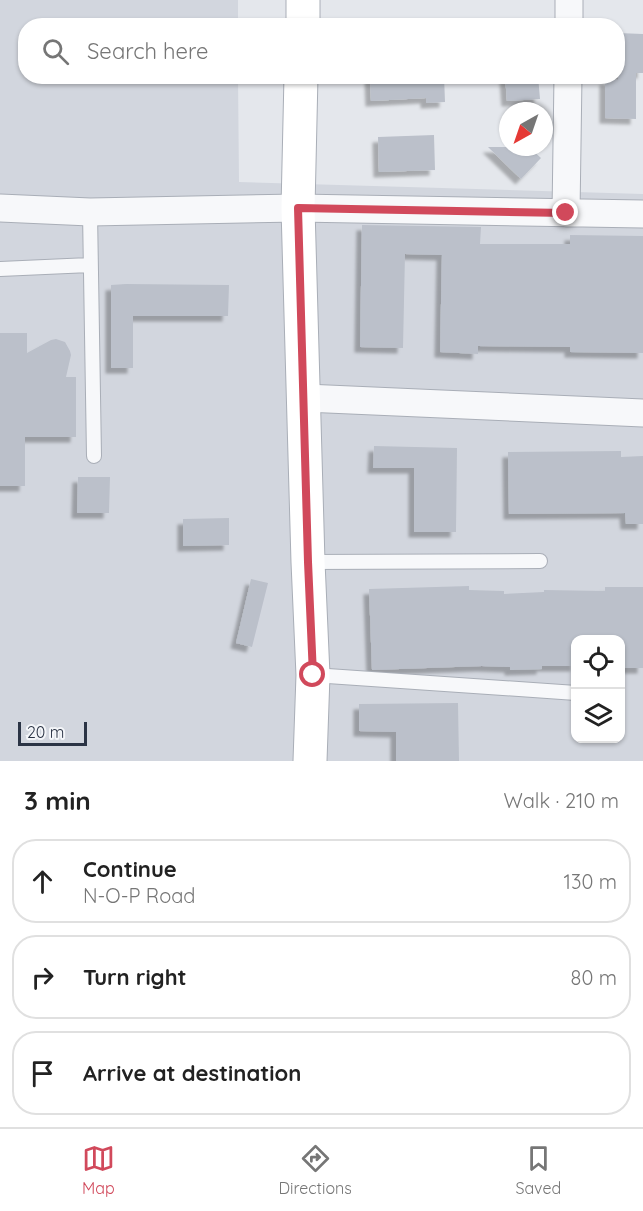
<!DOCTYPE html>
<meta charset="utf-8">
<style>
:root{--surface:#fff;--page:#f2f2f2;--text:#222;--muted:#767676;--line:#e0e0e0;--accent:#d1495b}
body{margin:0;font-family:Quicksand,sans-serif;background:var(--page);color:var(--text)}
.controls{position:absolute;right:18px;bottom:18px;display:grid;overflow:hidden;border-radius:12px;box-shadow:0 2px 4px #0004}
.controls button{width:54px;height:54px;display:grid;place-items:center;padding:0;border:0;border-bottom:2px solid var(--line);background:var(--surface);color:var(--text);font:30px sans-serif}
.compass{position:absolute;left:499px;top:102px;width:54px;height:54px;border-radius:50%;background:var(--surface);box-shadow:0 2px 4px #0004;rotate:220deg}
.scale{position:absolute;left:18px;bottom:15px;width:69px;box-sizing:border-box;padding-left:6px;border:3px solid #2b3445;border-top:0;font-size:16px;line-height:21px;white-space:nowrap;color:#2b3445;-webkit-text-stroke:4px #f4f6f9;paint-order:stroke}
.stop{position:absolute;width:18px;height:18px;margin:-14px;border:4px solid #d1495b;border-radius:50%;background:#fff}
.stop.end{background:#d1495b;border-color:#fff;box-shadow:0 2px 6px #0008}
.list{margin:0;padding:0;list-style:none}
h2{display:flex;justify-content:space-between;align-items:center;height:78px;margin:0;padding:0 24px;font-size:26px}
h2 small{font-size:20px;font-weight:400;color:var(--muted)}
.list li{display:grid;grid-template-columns:39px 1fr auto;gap:18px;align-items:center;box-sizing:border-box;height:84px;margin:0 12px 12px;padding:0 12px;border:2px solid var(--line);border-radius:24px}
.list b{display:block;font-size:22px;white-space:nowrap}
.list p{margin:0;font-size:20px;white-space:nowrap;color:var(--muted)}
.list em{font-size:20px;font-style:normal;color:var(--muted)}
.icon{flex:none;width:33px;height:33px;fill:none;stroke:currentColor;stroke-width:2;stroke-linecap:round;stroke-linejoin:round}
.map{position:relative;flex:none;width:643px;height:761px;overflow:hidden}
.search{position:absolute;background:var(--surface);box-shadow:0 2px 4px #0004;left:18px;right:18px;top:18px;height:66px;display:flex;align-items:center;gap:15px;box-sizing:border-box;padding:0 21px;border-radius:24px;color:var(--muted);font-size:22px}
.sheet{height:366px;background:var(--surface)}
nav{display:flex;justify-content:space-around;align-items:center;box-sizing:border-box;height:84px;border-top:2px solid var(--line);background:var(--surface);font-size:16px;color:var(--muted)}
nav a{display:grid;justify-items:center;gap:3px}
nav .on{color:var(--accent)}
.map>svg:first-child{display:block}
.built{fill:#d2d6de;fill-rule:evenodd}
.building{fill:#bbc0ca;filter:url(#shadow)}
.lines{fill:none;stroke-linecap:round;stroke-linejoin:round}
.lane-casing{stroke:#a9aeb7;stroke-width:16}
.street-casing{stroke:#a9aeb7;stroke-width:29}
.secondary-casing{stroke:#a9aeb7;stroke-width:35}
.lane{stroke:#f7f8fa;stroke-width:14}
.street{stroke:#f7f8fa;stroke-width:27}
.secondary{stroke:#fff;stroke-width:33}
.route{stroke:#d1495b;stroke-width:8}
</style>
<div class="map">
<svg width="643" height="761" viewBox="0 0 643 761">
<defs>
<filter id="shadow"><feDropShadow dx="-5.5" dy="5.5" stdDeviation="1.5" flood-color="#0004"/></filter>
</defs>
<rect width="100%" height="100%" fill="#e4e7ec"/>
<path class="built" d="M0 0H238V25L26 26V76L238 77 239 182 643 194V761H0ZM576 640H620V738H576Z"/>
<path class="building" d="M618 33 643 34V73H636V119L605 118V79L618 80Z
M370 76H444L445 102 426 103V98L371 101Z
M505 76H538L540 99 507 101Z
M434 135 435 170 379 172 378 137Z
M488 147H529L541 158 521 179Z
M362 225 481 227 480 244H570V235L643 236V353L570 352V347L478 346V354L440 352 442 255 405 254 403 348 360 347Z
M126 284 229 285 228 316H133V368H111V285Z
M0 333H27V353L51 340 56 339 65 342 70 351 71 355 66 377H76V437H25V486H0Z
M374 446 457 448 456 532H414V468H373Z
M621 451V457L643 456V524H626L625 513 509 514 508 452Z
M78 477H110L109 513H77Z
M229 518V545L183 546V519Z
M251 579 268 583 252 647 236 643Z
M469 586V590L504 591V594L544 592V590L605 591V587H643V668H621V639H576V666H542V669L510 670V667L482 666 372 670 369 589Z
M458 703 459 761H396V732L359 731V704Z"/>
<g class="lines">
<g class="lane-casing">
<path id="lane" d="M90 212 94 456
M0 269 90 265
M308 562 540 561
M313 675 576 693"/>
</g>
<g class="street-casing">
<path id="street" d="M569 26V0
M0 208 90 212 298 208 643 214
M566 213 568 76
M305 398 643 413"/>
</g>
<g class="secondary-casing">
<path id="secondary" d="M303 26V0
M301 76 298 208 308 562 313 675 310 761"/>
</g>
<use href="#lane" class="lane"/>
<use href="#street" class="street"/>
<use href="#secondary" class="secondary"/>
</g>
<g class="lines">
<path class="route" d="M313 675 308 562 298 208 566 213"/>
</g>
</svg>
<div class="controls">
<button><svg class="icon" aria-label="locate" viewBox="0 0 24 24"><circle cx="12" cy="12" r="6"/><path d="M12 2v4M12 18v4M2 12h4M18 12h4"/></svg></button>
<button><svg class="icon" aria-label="layers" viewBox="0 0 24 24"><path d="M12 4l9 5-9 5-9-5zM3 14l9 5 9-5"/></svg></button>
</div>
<svg class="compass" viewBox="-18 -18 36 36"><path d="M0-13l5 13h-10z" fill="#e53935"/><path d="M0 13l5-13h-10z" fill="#767676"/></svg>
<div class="scale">20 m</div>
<div class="stop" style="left:313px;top:675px"></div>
<div class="stop end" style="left:566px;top:213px"></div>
<div class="search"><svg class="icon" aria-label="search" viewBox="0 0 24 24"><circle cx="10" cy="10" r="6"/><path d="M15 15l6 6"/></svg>Search here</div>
</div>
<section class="sheet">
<h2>3 min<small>Walk · 210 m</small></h2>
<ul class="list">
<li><svg class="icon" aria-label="ahead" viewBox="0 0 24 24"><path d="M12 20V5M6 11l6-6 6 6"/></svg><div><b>Continue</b><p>N-O-P Road</p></div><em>130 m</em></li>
<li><svg class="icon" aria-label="right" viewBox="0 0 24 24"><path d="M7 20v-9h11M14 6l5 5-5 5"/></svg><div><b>Turn right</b></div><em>80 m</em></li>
<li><svg class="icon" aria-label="arrive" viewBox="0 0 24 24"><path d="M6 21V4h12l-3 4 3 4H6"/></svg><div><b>Arrive at destination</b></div></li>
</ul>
</section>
<nav>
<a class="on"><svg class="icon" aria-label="map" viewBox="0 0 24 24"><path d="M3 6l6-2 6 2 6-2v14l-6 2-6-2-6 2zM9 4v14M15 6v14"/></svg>Map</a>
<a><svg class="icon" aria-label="directions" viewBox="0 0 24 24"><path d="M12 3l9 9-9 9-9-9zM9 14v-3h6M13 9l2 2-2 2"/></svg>Directions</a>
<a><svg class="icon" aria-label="saved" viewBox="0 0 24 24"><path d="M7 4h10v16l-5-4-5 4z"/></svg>Saved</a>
</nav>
